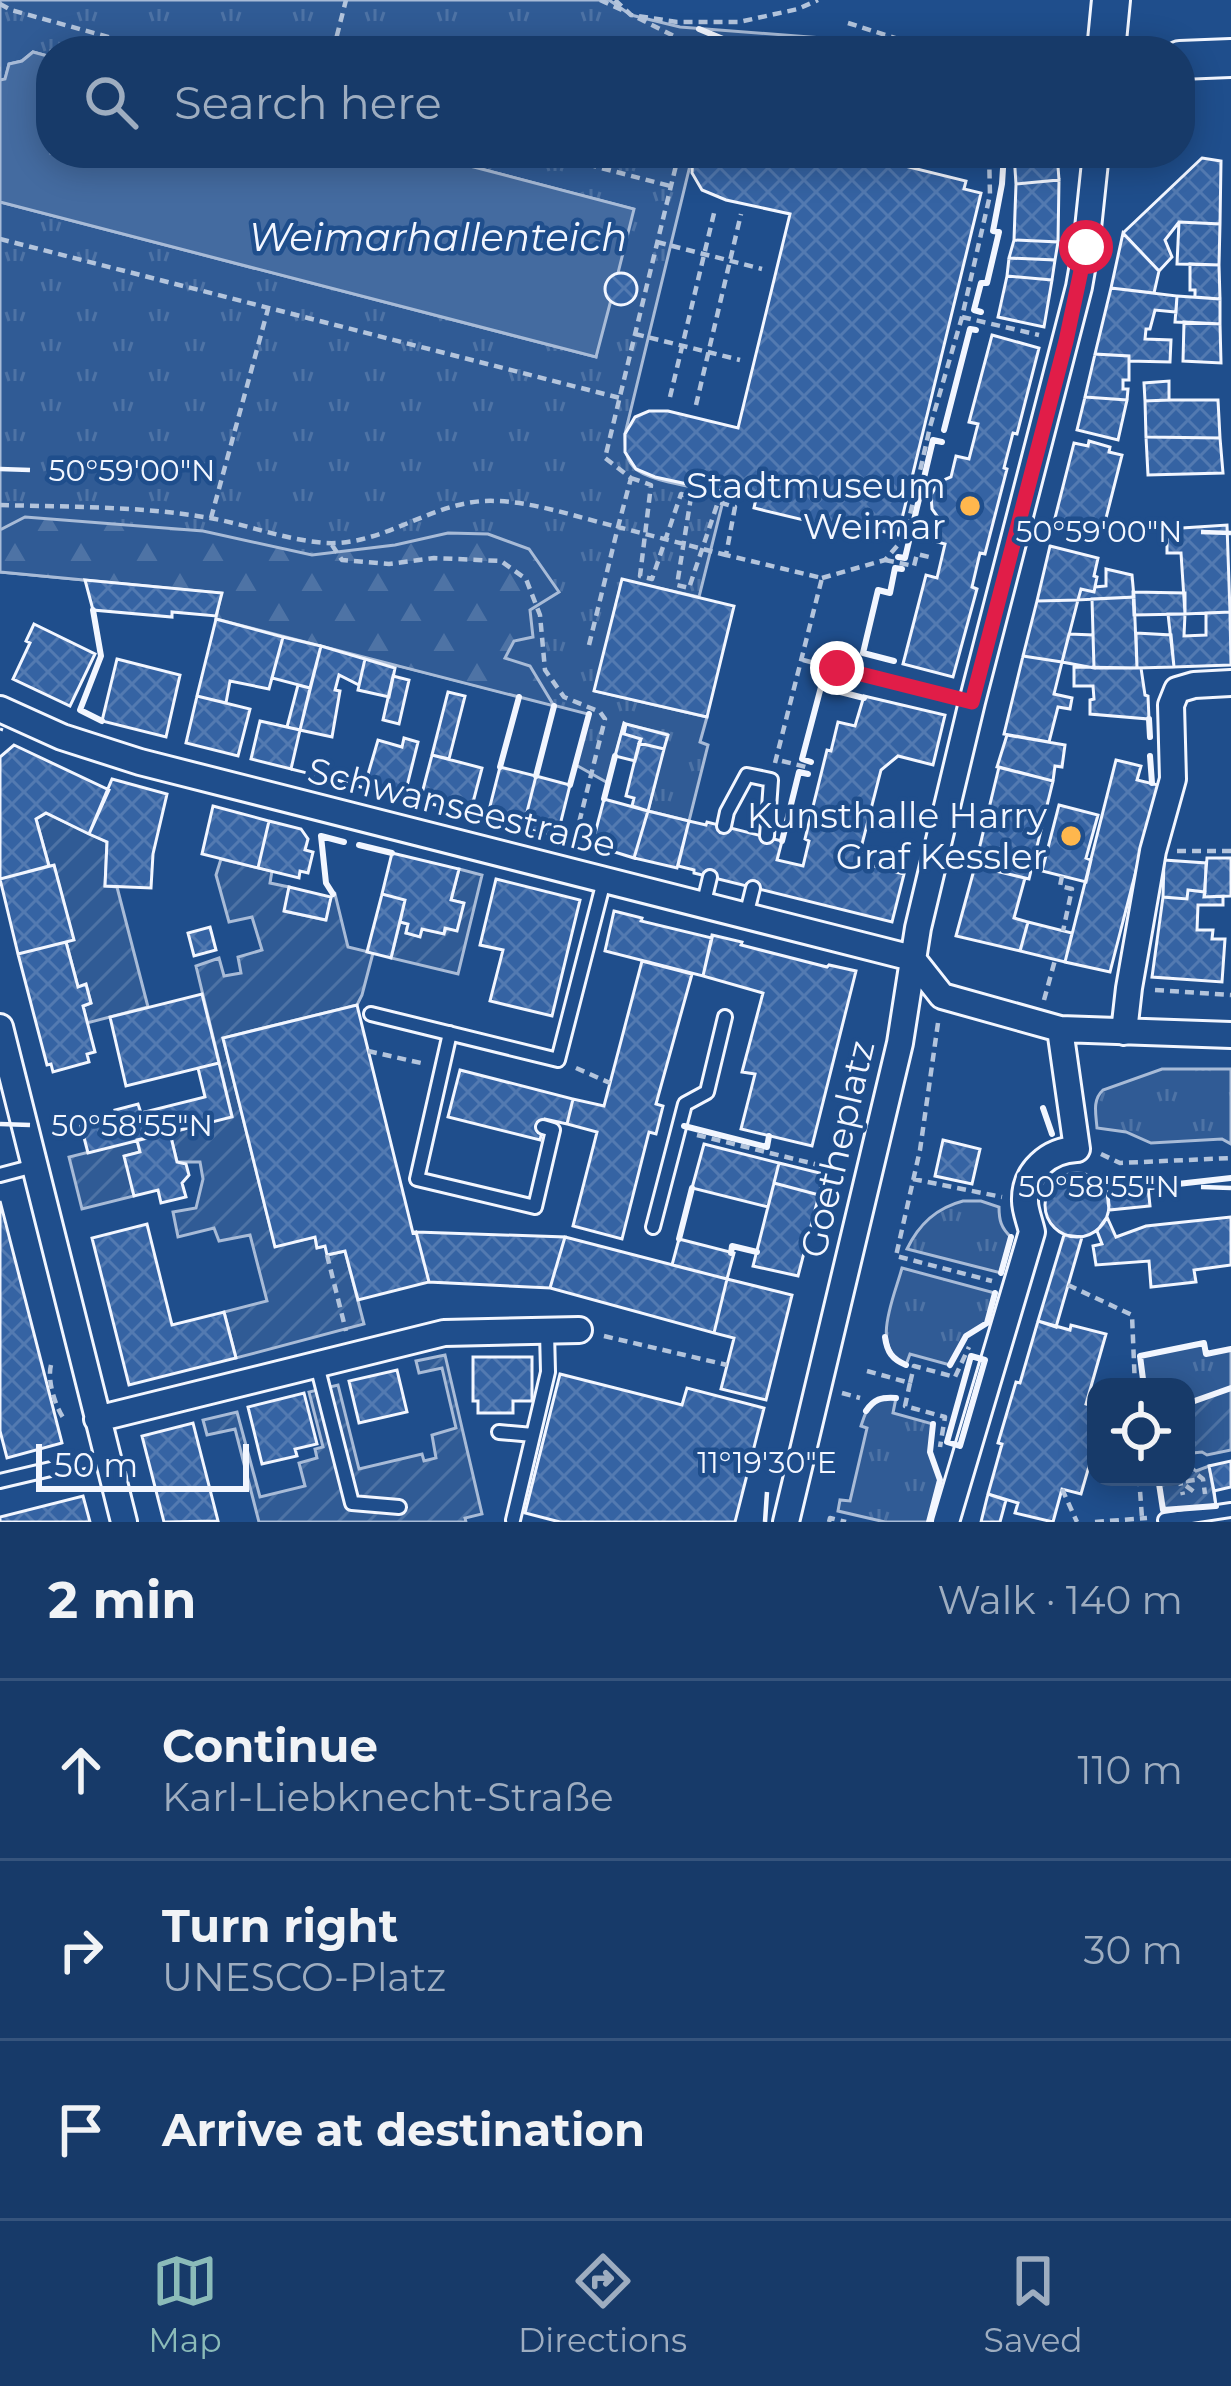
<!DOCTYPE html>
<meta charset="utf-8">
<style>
:root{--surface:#173a69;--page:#20416f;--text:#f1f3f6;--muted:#9eadc0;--line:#36547d;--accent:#8bbbb9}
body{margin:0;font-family:Montserrat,sans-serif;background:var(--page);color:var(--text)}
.controls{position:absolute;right:36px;bottom:36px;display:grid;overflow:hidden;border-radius:24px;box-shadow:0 6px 30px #0003}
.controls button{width:108px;height:108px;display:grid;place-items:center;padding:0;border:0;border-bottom:3px solid var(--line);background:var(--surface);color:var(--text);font:60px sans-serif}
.scale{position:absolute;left:36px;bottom:30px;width:213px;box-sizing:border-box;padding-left:12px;border:6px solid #f2f6ff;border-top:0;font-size:33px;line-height:42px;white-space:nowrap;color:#f2f6ff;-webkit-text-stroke:9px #1f4e8c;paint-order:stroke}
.stop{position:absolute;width:36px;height:36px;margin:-27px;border:9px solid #e11d48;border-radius:50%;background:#fff}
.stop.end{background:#e11d48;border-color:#fff;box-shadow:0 3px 12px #0008}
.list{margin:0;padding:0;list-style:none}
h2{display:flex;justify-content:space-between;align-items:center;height:156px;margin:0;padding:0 48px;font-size:51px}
h2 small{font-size:39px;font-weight:400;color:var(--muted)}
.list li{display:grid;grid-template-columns:78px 1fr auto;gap:36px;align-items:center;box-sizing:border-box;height:180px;padding:0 48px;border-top:3px solid var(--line)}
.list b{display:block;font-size:45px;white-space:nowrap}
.list p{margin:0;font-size:39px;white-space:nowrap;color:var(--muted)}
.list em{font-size:39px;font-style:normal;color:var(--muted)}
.icon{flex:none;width:66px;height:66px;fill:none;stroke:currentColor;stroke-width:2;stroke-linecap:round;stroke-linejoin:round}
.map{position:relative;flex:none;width:1231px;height:1522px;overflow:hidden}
.search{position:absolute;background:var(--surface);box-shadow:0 6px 30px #0003;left:36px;right:36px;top:36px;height:132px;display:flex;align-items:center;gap:30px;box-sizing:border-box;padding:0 42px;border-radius:48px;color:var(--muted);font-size:45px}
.sheet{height:696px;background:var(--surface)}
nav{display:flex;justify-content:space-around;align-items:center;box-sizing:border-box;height:168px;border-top:3px solid var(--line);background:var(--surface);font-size:33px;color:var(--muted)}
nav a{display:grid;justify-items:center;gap:6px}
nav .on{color:var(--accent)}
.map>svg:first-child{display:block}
.grass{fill:url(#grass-tufts);stroke:#a8bbd7;stroke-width:3}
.forest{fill:url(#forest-firs);stroke:#a8bbd7;stroke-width:3}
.garden{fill:url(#garden-furrows);stroke:#a8bbd7;stroke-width:3}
.water{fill:#446ba0;stroke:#a8bbd7;stroke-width:3}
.building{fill:url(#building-cross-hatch);stroke:#f2f6ff;stroke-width:3}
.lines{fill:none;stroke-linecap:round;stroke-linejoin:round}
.lane-casing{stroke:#f2f6ff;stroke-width:18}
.street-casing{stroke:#f2f6ff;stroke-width:30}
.secondary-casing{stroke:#f2f6ff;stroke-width:42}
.path{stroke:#b3c4dc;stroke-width:4.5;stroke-dasharray:9 6;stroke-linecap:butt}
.lane{stroke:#1f4e8c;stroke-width:12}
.street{stroke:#1f4e8c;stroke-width:24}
.secondary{stroke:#1f4e8c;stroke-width:36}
.fence{stroke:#f2f6ff;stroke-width:3;stroke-dasharray:15 6;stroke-linecap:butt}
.wall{stroke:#f2f6ff;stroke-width:6}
.route{stroke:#e11d48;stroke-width:15}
.ticks{fill:none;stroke:#f2f6ff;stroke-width:4.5}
.poi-dot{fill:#ffb74d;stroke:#1f4e8c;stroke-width:4.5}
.labels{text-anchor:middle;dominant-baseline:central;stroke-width:9;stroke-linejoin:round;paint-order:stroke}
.poi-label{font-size:36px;fill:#f2f6ff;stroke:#1f4e8c;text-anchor:end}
.street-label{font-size:36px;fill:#f2f6ff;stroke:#1f4e8c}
.water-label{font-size:39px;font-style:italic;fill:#f2f6ff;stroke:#1f4e8c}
.ticks-label{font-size:30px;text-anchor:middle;fill:#f2f6ff;stroke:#1f4e8c;stroke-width:9;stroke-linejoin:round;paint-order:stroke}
</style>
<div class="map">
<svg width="1231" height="1522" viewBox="0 0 1231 1522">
<defs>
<pattern id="grass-tufts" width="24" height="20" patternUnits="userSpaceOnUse" patternTransform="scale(3)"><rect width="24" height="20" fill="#305b95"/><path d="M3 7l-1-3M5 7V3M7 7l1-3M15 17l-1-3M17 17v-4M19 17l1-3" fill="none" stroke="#4e73a5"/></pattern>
<pattern id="forest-firs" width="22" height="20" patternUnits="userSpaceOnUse" patternTransform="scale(3)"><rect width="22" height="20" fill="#305b95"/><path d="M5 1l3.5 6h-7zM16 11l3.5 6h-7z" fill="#4e73a5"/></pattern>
<pattern id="garden-furrows" width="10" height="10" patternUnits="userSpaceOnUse" patternTransform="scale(3)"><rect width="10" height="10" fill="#305b95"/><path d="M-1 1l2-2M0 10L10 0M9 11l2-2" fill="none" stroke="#4e73a5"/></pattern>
<pattern id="building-cross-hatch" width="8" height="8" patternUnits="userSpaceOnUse" patternTransform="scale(3)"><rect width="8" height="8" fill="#3563a3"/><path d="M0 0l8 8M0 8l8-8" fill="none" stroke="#537ab1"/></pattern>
</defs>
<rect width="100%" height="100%" fill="#1f4e8c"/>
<path class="grass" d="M0 0H609L631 15 680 27 837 39 834 51H51V57L33 52 22 61 9 64 5 80H0Z
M420 153H693L625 434C625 447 625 461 637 470 656 483 702 488 725 493L699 597 622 580 595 691 707 717 700 742 708 745 689 821 648 811 667 734 624 724 608 783 576 765 588 714 216 619 221 593 0 572V202L596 357 607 295 606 284 613 275 633 209Z
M1162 1069H1231V1144L1222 1139 1151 1143 1126 1132 1097 1128C1096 1114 1092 1100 1103 1090Z
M963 1201H981L999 1207C999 1220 1001 1228 1011 1237L1001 1273 907 1249C919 1224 936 1208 963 1201Z
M902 1268 995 1293 987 1323 966 1336 950 1365 910 1354 906 1365C869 1349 894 1298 902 1268Z
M1204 1343 1206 1354 1231 1349V1388L1186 1404V1387H1144L1140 1356Z
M884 1397 896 1398 893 1413 933 1424 930 1452 940 1480 929 1522H885L838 1511 840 1500 850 1501 867 1428 861 1426C866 1411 868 1402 884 1397Z"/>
<path class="forest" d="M25 517 203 531 312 555 395 545 448 533 488 534 529 549 559 592 530 610 533 637 514 641 505 658 530 666 554 706 216 619 221 593 0 572V530Z"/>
<path class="garden" d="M46 813 107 842 105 886 117 887 148 1007 87 1023 83 1006 91 1003 86 985 78 987 66 942 73 939 54 866H49L36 819Z
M221 859 272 871 270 883 289 887 285 911 325 920 331 897 335 894 348 947 373 953 362 995 357 1005 223 1038 275 1246 315 1237 317 1248 325 1246 328 1255 345 1251 364 1324 236 1358 224 1312 267 1301 250 1235 219 1241 214 1228 178 1237 173 1212 196 1208 203 1179 200 1162H177L170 1133 232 1116 196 966 219 958 224 976 241 973 238 957 262 950 252 917 229 922 216 875Z
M459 869 482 875 458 974 391 958 400 922 408 924 406 933 419 936 422 929 444 933 463 903 451 900Z
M137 1140 140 1152 125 1156 134 1196 82 1209 69 1157Z
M445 1355 482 1514 465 1518 466 1522H259L235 1429 207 1435 203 1420 237 1412 260 1497 305 1486 299 1463 317 1458 315 1449 323 1447 309 1392 338 1385 359 1469 422 1454 424 1461 436 1458 432 1435 456 1428 442 1368 419 1373 416 1361Z
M1231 1388V1450L1207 1455 1202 1452 1193 1453 1190 1458 1192 1468 1196 1471 1209 1466 1216 1506 1163 1510 1158 1477H1186V1404Z"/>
<path class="water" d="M33 52 51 57V153H420L634 209 618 273 606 284 607 295 611 300 596 357 0 202V80L5 79 9 64 22 61Z"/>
<path class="building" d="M693 153H819L838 158 839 153H852L966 181 964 189 981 193 898 535 881 531 879 538 754 508 756 499 655 477 636 469 625 452V434L635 417 649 411H668L738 428 790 214 726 200 702 190 692 173Z
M1020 153H1057L1059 180 1016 184 1014 154Z
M1202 158 1221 161 1220 224 1179 222 1165 240 1172 257 1159 271 1123 233Z
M1059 180 1058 242 1014 240 1016 184Z
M1179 222 1220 224 1219 265 1177 264Z
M1123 233 1159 271 1154 293 1111 288Z
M1014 240 1058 242 1055 260 1009 258Z
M1009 258 1055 260 1052 280 1007 276Z
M1190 264 1219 265 1220 299 1195 297V290H1190Z
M605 289a16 16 0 1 1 32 0a16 16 0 1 1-32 0Z
M1007 276 1052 280 1044 327 998 317Z
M1111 288 1177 296 1176 312 1155 310 1150 329H1146L1145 339 1171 340 1170 362 1129 361V356L1095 354Z
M1177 296 1220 299V324L1175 322Z
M1184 322 1220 324 1221 363 1183 361Z
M992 335 1039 348 1017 434 1013 433 1004 468 1007 469 985 554 980 553 972 587 977 589 953 677 903 664 926 575 937 578 945 544 934 541 940 520 932 509 931 495 939 482 951 477 956 456 969 459 978 424 969 422Z
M1095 354 1129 356V380H1123V389H1128L1127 400 1085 397Z
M1169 381V400L1145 401 1144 383Z
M1085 397 1127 400 1118 440 1077 430Z
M1169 400H1218L1220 438 1146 437 1145 401Z
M1146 437 1220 438 1223 473 1148 475Z
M1089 441 1110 447 1109 452 1122 455 1103 530 1089 527 1088 532 1067 526 1068 522 1055 518 1074 443 1088 446Z
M1227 525 1230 612 1185 614 1181 553H1167V529Z
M1050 546 1098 558 1094 576 1097 577 1094 592 1081 589 1078 600 1037 601Z
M1106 569 1132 575 1134 597 1078 600 1081 589 1094 592 1095 587 1106 586Z
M622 579 734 606 707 717 594 691Z
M85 580 222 593 216 616 172 612V617L93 610Z
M1133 592 1185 593V614L1134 615Z
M1134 597 1137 668H1094L1092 599Z
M1078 600 1062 662 1023 656 1037 601Z
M1230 612 1231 665 1174 667 1168 614H1185L1184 636 1206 635V613Z
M216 619 283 637 269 689 230 681 226 703 197 696Z
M34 624 95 654 70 706 13 679 30 643 26 641Z
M1136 633 1171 635 1174 667 1137 668Z
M1069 634 1093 635 1094 668 1062 662Z
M283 637 321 646 310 688 272 678Z
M321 646 365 659 359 685 339 675 335 690 340 691 332 737 300 730Z
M1023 656 1062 662 1054 694 1072 698 1070 709 1058 707 1049 742 1004 734Z
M117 659 180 675 166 737 102 721Z
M365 659 395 668 389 697 358 690Z
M1074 667 1141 668 1145 695 1148 696 1149 719 1090 714V700L1094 699 1093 686H1074Z
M393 676 409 680 399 724 383 720Z
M298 685 310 688 300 730 287 727Z
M448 692 465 696 449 759 432 755Z
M197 696 250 709 238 756 186 743Z
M864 696 945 715 933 765 898 756 881 770 860 852 869 865 904 874 892 922 694 873V870L678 866 689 821 706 825 707 822 782 841 777 860 803 866 809 841 805 839 827 750 831 751 838 722 855 726Z
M260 721 300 730 291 769 251 759Z
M624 723 626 724 624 734 641 739 635 761 615 756Z
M626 724 668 735 664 749 639 743 641 739 624 734Z
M1007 735 1065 745 1062 767 1055 766 1053 781 997 767Z
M404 738 418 742 404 798 364 788 378 740 402 747Z
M639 743 664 749 648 811 632 806 634 798 626 796Z
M14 745 109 790 89 834 46 813 36 819 49 866 0 879V757Z
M432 755 482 768 470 814 420 801Z
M1116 760 1141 766 1137 780 1158 785 1110 972 1065 962Z
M500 767 536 776 523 828 487 818Z
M999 767 1053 781 1029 879 975 866Z
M536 776 570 785 557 837 523 828Z
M112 779 167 794 153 854 151 888 105 886 107 842 89 834Z
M604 799 648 811 634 858 592 845Z
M1059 805 1098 815 1086 858 1091 860 1086 882 1042 871Z
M213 806 269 821 258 868 202 854Z
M648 811 689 821 677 868 634 858Z
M269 821 301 829 308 839 305 850 313 852 308 873 300 871 299 878 258 868Z
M392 853 459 869 451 900 464 903 457 931 445 928 444 934 422 929 420 937 406 933 408 924 400 922 405 900 382 894Z
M1207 858H1231V896L1204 897Z
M1164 860 1206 863 1205 892 1188 890 1187 899 1163 897Z
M54 865 74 940 18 954 0 879Z
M975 866 1025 878 1014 918 1028 922 1020 951 956 936Z
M496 879 580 900 552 1016 490 1001 503 950 480 945Z
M289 887 331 897 326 920 284 911Z
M1188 890 1205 892 1204 897 1223 896V905H1198L1197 930H1213L1212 939H1225L1222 982 1152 977 1163 897 1187 899Z
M382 894 405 900 391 958 367 952Z
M614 911 642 918 641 921 712 938 703 976 605 951Z
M1028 922 1072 933 1065 962 1020 951Z
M210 927 216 950 194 956 188 933Z
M712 935 742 942 741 945 827 967 829 965 856 971 812 1146 741 1129 755 1074 742 1072 763 993 703 976Z
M66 942 78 987 86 984 91 1003 83 1006 95 1052 87 1054 89 1062 53 1072 51 1064 47 1065 18 954Z
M642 961 692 974 656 1104 663 1106 656 1134 649 1132 622 1239 573 1226 597 1132 567 1124 573 1099 604 1106Z
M202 994 219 1063 126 1086 110 1017Z
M357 1005 413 1233 416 1232 429 1282 358 1300 345 1251 327 1255 325 1246 317 1248 315 1237 275 1247 223 1038Z
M219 1063 232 1117 88 1153 81 1126 117 1117 115 1110 138 1104 141 1113 205 1097 198 1068Z
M460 1070 573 1099 567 1124 545 1119 540 1140 448 1117Z
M170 1133 177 1162 186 1164 189 1175 182 1183 186 1197 161 1203 158 1190 134 1196 124 1156 140 1152 137 1140Z
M943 1140 980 1149 972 1184 935 1176Z
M704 1144 779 1163 768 1207 692 1188Z
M779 1163 824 1174 819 1195 774 1183Z
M1045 1205a32 32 0 1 1 64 0a32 32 0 1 1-64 0Z
M774 1183 819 1195 798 1276 753 1266Z
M1148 1187 1150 1206 1109 1210 1107 1192Z
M0 1201 62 1443 7 1458 0 1431Z
M1107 1217 1116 1237 1146 1226 1231 1217V1265L1194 1270 1196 1282 1151 1287 1149 1261 1096 1265 1093 1246 1102 1244 1097 1231Z
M147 1224 172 1325 224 1312 236 1358 129 1385 92 1238Z
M416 1232 565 1237 550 1288 429 1282Z
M1064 1235 1082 1237 1056 1327 1038 1321Z
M565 1237 727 1279 714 1333 550 1288Z
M679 1239 734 1253 727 1279 672 1265Z
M727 1279 792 1295 766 1400 721 1389 734 1338 714 1333Z
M1038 1321 1070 1330 1071 1325 1106 1334 1086 1404 1096 1407V1442L1081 1494 1062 1489 1053 1522 1015 1513 1018 1503 988 1494 1002 1444 998 1443 1016 1382 1020 1383Z
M473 1357H532V1401H513V1413H478V1401H473Z
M397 1370 407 1412 359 1423 349 1381Z
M560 1374 682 1405 687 1388 764 1408 735 1522H560L525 1513Z
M304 1393 317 1444 295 1449 297 1456 262 1464 248 1407Z
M193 1423 218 1521 164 1522 142 1436Z
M1231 1461V1487L1214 1491 1209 1466Z
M988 1494 1006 1500 1000 1522H981Z
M83 1496 90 1522H0V1517Z"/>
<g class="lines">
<g class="lane-casing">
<path id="lane" d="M724 826 727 812 747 775 771 780 767 836
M703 906 710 877
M746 916 753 888
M371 1014 558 1060 604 881
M450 1033 417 1179 535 1207 553 1130 543 1127
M0 1175 34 1166
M653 1227 685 1104 707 1092 725 1017
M317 1365 352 1503 399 1507
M499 1432 533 1435
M0 1481 106 1456
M513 1520 548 1372 547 1332
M1165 1520 1231 1510"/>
</g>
<g class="street-casing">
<path id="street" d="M0 709 62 737 140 762 912 958
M912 958 942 996 1060 1029 1231 1035
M0 1027 124 1522
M1124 1032 1129 988 1153 851 1173 779 1171 705 1177 690 1194 685 1231 683
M97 1419 444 1333 579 1330
M786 1522 900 1043 918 928 972 702 1079 287 1086 247 1096 153
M946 1522 1032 1232C1030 1222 1025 1211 1025 1201 1024 1171 1049 1150 1077 1149L1060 1029"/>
</g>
<g class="secondary-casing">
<path id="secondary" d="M1106 51 1111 0
M1180 60 1231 58"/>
</g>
<path class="path" d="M600 0 622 10
M615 0 631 15 677 22H739L798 9 818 0
M0 4 11 10 159 51
M638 18 686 42 690 51
M848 23 936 51
M771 42 778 44V51
M333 51 346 0
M808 51H811
M883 51 887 36
M0 69H1
M544 153 670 186
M0 239 620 398
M657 242 762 269
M962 317 1039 335
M635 334 740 360
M670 397 715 209
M696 405 741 214
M631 478 651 485 640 576 652 579 681 494 691 497 677 585 689 588 718 502 735 507 726 555 822 578 775 763
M0 505C70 507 141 506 210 518 249 525 285 540 326 543 381 546 429 504 484 501 527 499 576 517 618 527L631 478 605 458 679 153
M211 518 268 309
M332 545 342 560 389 564 434 558 501 561 526 579 540 615 545 670 564 697 600 712 605 719 574 843
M885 560 914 566 917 554 933 558
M822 578 885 560 905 537 930 427 962 317 990 195 989 153
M589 645 618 527 726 555
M803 660 949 697
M782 761 810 768
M1177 851H1231
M1062 876 1060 886 1072 889 1063 931
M1155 990 1231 995
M1044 1000 1055 960
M938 1023 920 1150 896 1256 992 1281
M368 1051 421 1063
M576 1068 610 1083
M697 1135 843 1171
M1101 1154 1120 1163 1231 1158
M913 1179 1002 1197
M327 1255 346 1331
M1068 1285 1132 1315 1135 1387
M604 1336 727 1365
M51 1365C47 1380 55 1406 64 1419
M867 1371 910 1383 914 1366 955 1377 969 1347
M910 1383 905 1406 945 1417 940 1447
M842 1393 860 1398
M1186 1415 1188 1411 1193 1442 1186 1451
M1186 1466 1203 1479 1205 1494
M1139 1477 1142 1518
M1162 1477 1163 1484 1203 1479
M1174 1477 1197 1494
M1179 1477 1183 1495
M1062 1489 1077 1522
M829 1522 830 1518 846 1522
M1095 1522 1147 1518"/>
<use href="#lane" class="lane"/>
<use href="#street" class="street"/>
<use href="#secondary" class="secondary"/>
<path class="fence" d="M0 729 3 730
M291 769 315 775
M337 780 364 788
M1214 1491 1216 1506"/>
<path class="wall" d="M699 29 752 51
M981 312 974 310 981 283H987L999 232 993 231 1002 184 1004 153
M944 430 970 329 976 330
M898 557 905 558 933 440 942 442
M93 610 101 656 80 710 102 721
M894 661 863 653 878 590 890 593 895 568 902 569
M1149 719 1150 737
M1150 756 1152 783
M811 762 802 759 821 687 864 698
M500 767 519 697
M536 776 554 706
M570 785 589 714
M604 799 615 756
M782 841 799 772 808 774
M359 845 392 853
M333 894 326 883 321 836 344 842
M1043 1108 1052 1134
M684 1126 767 1147 769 1136
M1142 1188 1231 1178
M679 1239 692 1188
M731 1253 732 1246 757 1252
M1001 1273 1011 1237
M885 1337C887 1352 892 1359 906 1365
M971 1356 985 1360 960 1446 947 1442Z
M950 1365 966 1336 987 1323 995 1293
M1144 1387 1140 1356 1204 1343 1206 1354 1231 1349
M1186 1404 1231 1388
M866 1411C874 1399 881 1397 896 1398
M1158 1477 1163 1510 1216 1506
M929 1522 940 1480 930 1452 933 1424"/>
</g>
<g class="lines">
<path class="route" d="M837 668 972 702 1066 341 1086 247"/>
</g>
<path class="ticks" d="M0 469 30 470M1201 532 1231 533M0 1124 30 1125M1201 1187 1231 1188M765 1522 767 1492"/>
<g class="poi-dot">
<circle cx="970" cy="506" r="12"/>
<circle cx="1071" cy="836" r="12"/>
</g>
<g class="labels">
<g class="poi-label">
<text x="946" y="485">Stadtmuseum<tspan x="946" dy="41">Weimar</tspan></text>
<text x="1047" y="815">Kunsthalle Harry<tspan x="1047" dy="41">Graf Kessler</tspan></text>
</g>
<g class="street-label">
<text transform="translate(462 807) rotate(14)">Schwanseestraße</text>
<text transform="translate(837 1149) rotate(-77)">Goetheplatz</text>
</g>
<g class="water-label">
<text x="438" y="237">Weimarhallenteich</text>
</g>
</g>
<g class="ticks-label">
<text x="132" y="481">50°59'00"N</text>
<text x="1099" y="542">50°59'00"N</text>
<text x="132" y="1136">50°58'55"N</text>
<text x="1099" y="1197">50°58'55"N</text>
<text x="767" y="1473">11°19'30"E</text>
</g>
</svg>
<div class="controls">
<button><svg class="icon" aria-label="locate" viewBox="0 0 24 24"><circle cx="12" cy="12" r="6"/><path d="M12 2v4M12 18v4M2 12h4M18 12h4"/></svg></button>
</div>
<div class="scale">50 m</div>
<div class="stop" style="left:1086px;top:247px"></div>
<div class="stop end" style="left:837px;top:668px"></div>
<div class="search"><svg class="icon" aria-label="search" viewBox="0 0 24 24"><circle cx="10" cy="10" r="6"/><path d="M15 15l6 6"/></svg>Search here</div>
</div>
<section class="sheet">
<h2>2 min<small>Walk · 140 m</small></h2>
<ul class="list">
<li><svg class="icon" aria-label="ahead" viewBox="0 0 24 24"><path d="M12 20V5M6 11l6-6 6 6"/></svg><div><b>Continue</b><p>Karl-Liebknecht-Straße</p></div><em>110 m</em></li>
<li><svg class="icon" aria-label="right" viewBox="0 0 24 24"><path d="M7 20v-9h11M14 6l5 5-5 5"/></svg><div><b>Turn right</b><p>UNESCO-Platz</p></div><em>30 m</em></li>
<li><svg class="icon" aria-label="arrive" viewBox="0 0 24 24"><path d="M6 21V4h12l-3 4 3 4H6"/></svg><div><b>Arrive at destination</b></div></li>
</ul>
</section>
<nav>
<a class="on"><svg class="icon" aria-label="map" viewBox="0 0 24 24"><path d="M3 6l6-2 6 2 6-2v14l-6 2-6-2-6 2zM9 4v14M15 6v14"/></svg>Map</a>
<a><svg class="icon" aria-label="directions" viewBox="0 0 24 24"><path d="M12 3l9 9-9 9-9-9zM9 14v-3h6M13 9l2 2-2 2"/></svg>Directions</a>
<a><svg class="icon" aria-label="saved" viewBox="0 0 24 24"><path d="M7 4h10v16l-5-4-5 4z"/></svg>Saved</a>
</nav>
